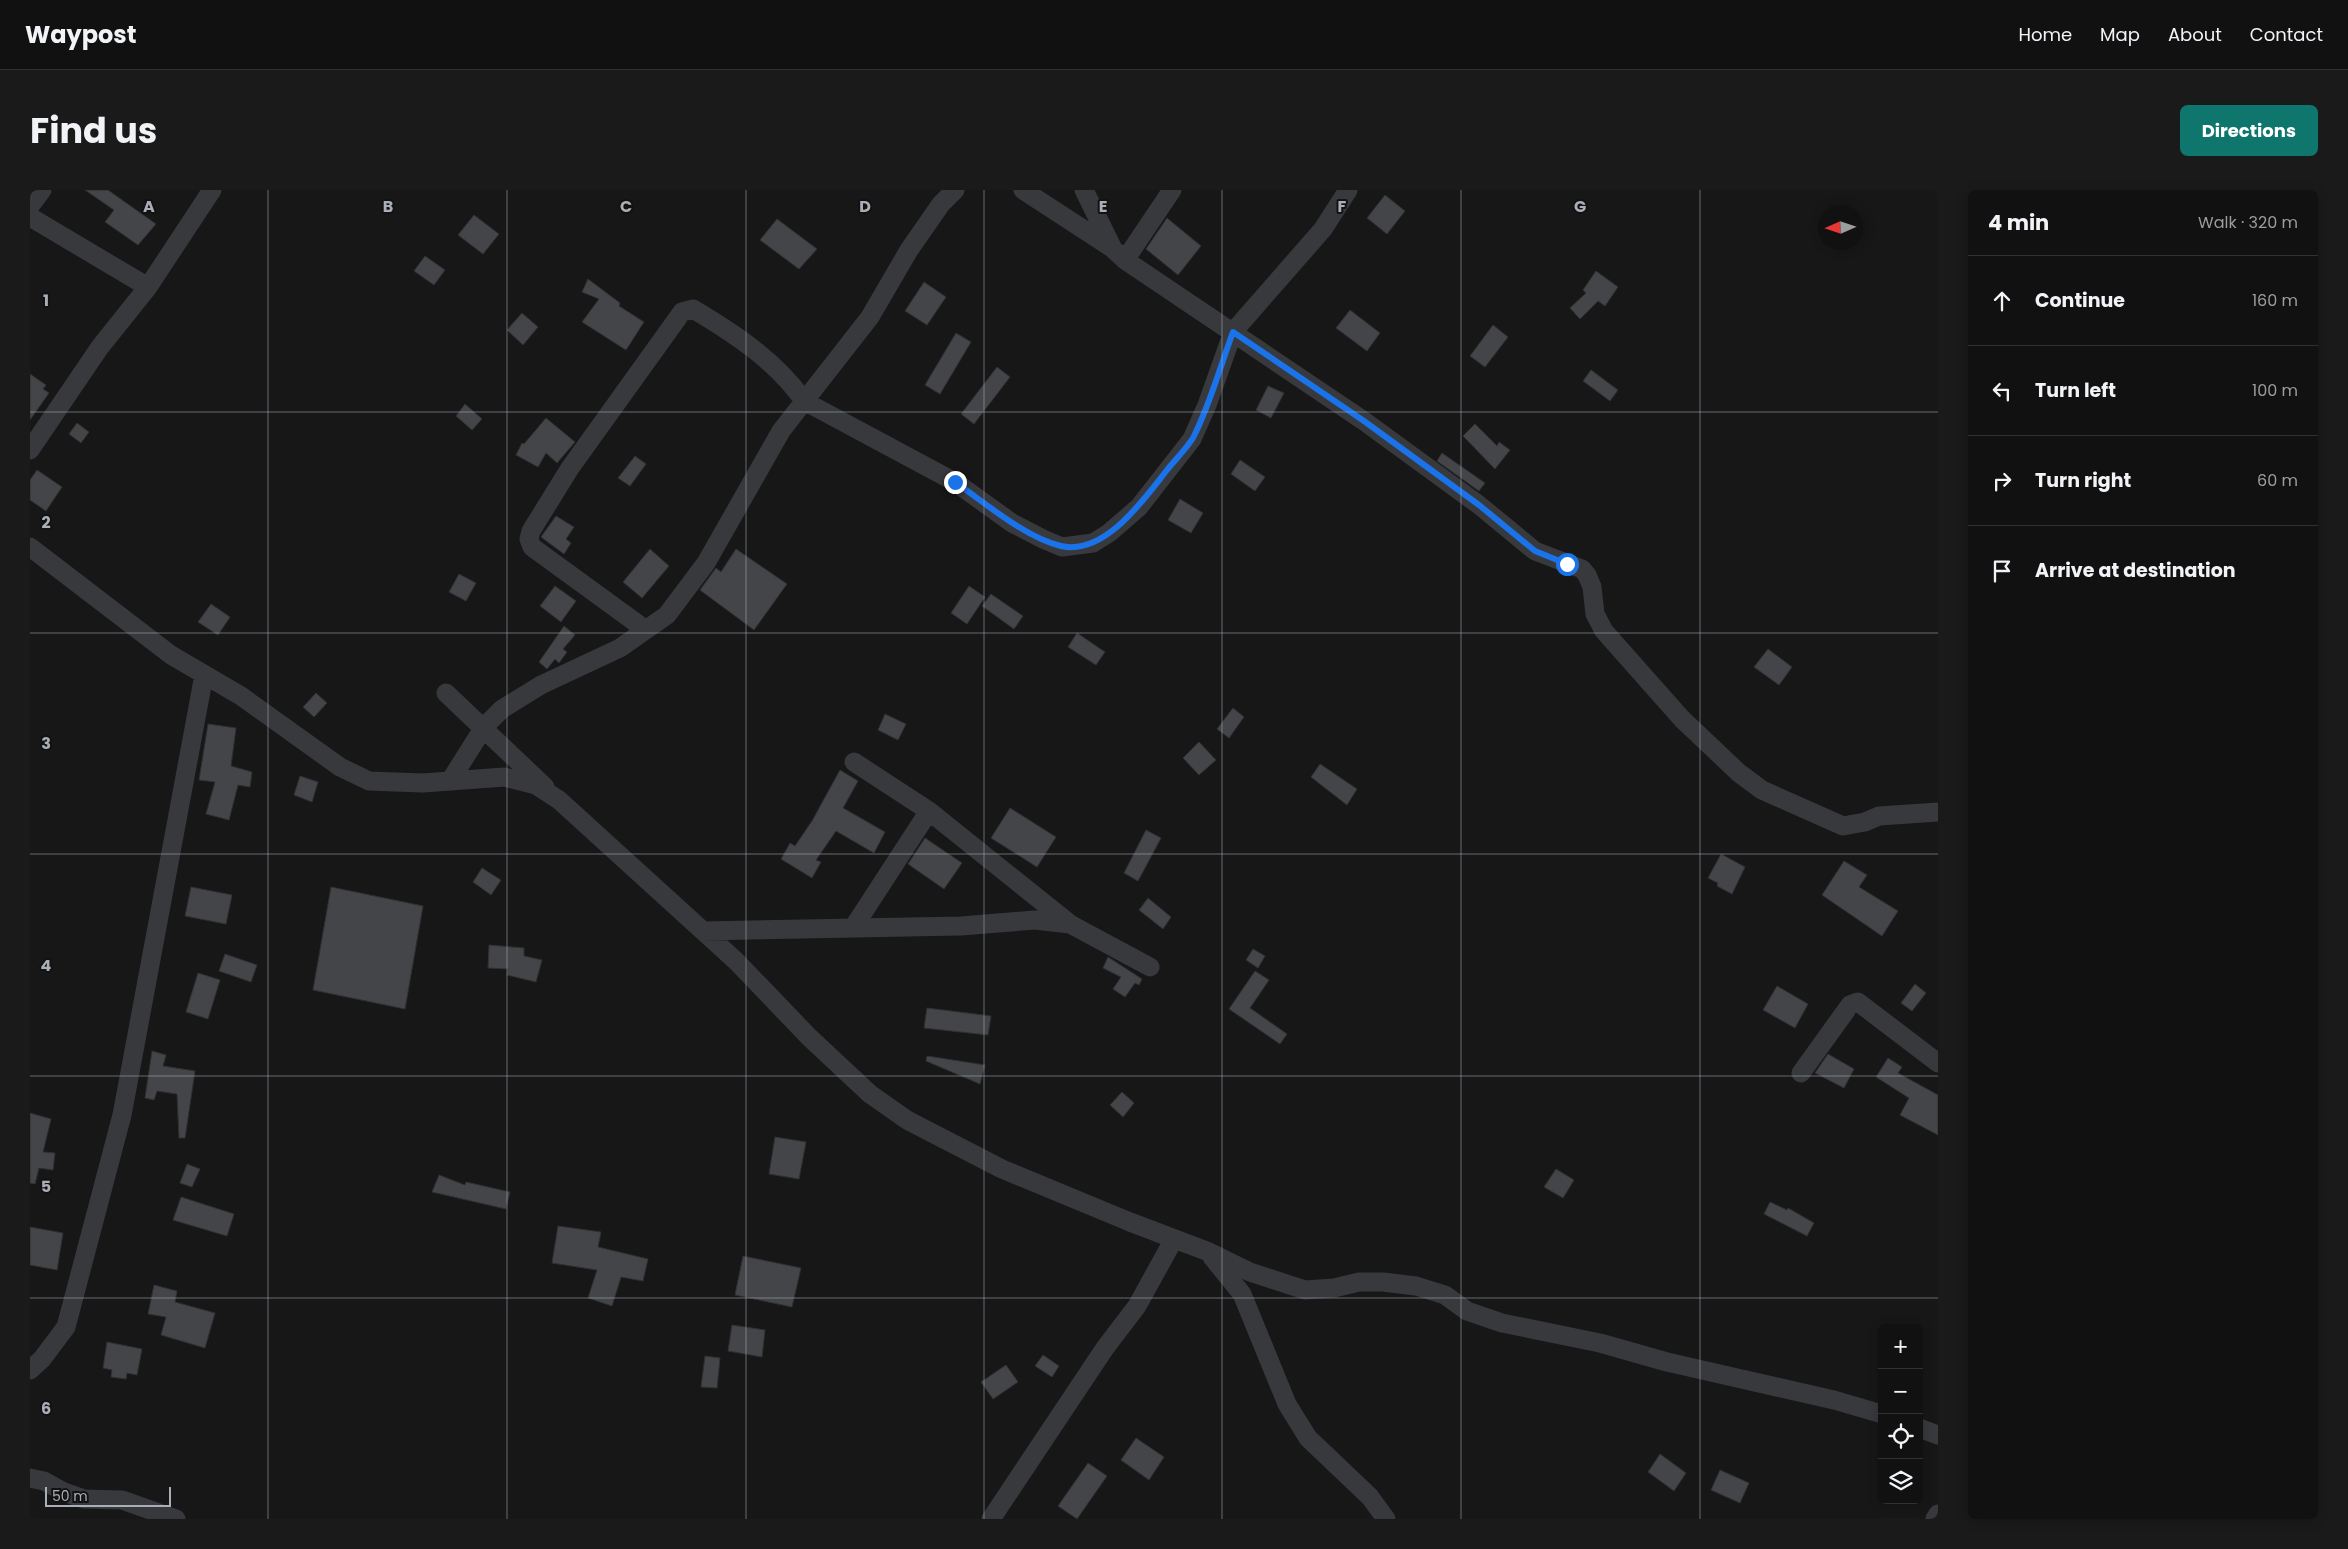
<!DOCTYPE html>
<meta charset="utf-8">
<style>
:root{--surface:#111112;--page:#1a1a1b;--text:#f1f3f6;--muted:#9c9d9f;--line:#303132;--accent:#0f766e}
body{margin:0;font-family:Poppins,sans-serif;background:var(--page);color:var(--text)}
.controls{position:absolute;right:15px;bottom:15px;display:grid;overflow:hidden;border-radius:8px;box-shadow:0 2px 12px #0003}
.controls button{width:45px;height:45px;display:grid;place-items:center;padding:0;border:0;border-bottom:1px solid var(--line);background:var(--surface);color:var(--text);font:25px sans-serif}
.compass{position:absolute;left:1788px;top:15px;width:45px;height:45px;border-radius:50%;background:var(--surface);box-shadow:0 2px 12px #0003;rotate:267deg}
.scale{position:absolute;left:15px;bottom:12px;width:126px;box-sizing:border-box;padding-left:5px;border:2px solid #aaafb7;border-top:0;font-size:14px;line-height:18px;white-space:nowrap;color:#aaafb7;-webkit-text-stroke:4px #121213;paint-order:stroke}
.stop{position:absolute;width:15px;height:15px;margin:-11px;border:4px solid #1a73e8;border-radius:50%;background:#fff}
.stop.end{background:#1a73e8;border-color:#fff;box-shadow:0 1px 5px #0008}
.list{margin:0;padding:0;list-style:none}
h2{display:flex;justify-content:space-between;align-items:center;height:65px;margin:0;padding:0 20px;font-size:21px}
h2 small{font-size:16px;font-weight:400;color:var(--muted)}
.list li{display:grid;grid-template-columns:32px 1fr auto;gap:15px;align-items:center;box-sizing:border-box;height:90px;padding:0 20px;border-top:1px solid var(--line)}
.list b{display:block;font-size:19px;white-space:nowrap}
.list em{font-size:16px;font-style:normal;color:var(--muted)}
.icon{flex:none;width:28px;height:28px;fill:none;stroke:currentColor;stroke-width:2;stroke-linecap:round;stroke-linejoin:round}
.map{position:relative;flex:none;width:1908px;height:1329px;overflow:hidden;border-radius:8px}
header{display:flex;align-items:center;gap:30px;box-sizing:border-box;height:70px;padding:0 25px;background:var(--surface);border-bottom:1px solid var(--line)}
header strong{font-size:24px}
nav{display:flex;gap:28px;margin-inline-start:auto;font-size:18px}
.intro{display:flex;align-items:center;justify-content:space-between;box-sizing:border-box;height:120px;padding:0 30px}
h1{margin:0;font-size:35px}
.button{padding:12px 22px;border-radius:8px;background:var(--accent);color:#fff;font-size:18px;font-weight:700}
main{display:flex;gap:30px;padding:0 30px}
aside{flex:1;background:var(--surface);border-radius:8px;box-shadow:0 2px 12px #0003}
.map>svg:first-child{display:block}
.building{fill:#444548;stroke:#313134}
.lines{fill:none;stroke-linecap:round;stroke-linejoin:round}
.minor{stroke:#38393d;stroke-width:19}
.route{stroke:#1a73e8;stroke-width:6}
.grid{fill:none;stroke:#aaafb7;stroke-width:1;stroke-opacity:0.55}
.grid-label{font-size:16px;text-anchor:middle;font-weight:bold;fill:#aaafb7;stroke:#121213;stroke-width:4;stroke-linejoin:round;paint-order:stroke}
</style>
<header>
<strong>Waypost</strong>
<nav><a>Home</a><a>Map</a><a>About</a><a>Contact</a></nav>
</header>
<div class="intro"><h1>Find us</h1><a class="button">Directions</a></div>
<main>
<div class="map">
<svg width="1908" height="1329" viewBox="0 0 1908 1329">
<rect width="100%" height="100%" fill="#171718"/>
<path class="building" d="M55 0H78L126 34 108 55 75 32 84 20Z
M1355 5 1375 21 1357 44 1337 28Z
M444 25 469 44 453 64 428 45Z
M1137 28 1171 56 1148 85 1116 59Z
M747 29 787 59 769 79 730 50Z
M395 66 415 80 404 95 384 81Z
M1566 81 1588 97 1575 116 1568 111 1550 129 1540 118 1556 103 1553 100Z
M558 89 590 113 589 116 614 132 596 160 552 132 569 109 552 102Z
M894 92 916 107 897 135 875 121Z
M1320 120 1350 143 1337 161 1306 138Z
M492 123 508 137 493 155 477 140Z
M1463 135 1478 147 1455 177 1440 166Z
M926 143 941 152 910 204 895 195Z
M967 177 980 187 944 234 931 224Z
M1561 180 1588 200 1580 211 1553 191Z
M0 184 16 195 13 199 19 203 0 230Z
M1238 196 1254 203 1241 228 1226 220Z
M435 214 452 229 442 240 426 226Z
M516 228 545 252 527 273 516 263 508 277 486 265 492 253 494 254Z
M47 233 59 242 51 253 39 244Z
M1445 234 1467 256 1469 252 1480 260 1465 279 1433 246Z
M1412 263 1455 293 1449 301 1407 271Z
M605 266 616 274 600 296 588 288Z
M1210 270 1235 287 1225 301 1201 284Z
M7 280 32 297 16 321 0 310V290Z
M1150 309 1173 323 1161 343 1138 330Z
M526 326 544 337 536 349 541 353 534 364 511 347Z
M620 359 639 376 612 408 593 392Z
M706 359 757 394 724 440 670 400 686 378 691 382Z
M429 384 446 393 436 411 419 402Z
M525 396 546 411 531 432 510 416Z
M939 396 955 407 937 434 921 423Z
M961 404 993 426 984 439 952 416Z
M181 414 200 427 188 445 168 432Z
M534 436 545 445 533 459 537 462 529 473 525 469 517 479 509 472Z
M1047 443 1075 462 1066 475 1038 457Z
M1738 459 1762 477 1749 495 1724 477Z
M286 503 297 513 284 527 273 517Z
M1203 518 1214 527 1199 548 1187 539Z
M855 524 876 534 868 550 848 540Z
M178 534 206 538 201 576 222 582 220 597 208 595 199 630 176 624 185 592 169 590Z
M1169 552 1186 570 1169 585 1153 568Z
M1290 574 1327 599 1317 615 1281 587Z
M810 580 828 591 813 618 855 642 844 663 806 641 786 670 791 672 782 688 751 669 760 653 765 656 782 631Z
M270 586 288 592 282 612 264 605Z
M980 618 1026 647 1007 677 961 648Z
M1116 640 1131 648 1108 691 1094 683Z
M895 648 932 673 914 699 878 674Z
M1691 664 1715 677 1702 704 1687 696 1688 693 1678 688Z
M1814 671 1837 685 1829 697 1868 721 1852 746 1792 705Z
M452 678 471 690 461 705 443 692Z
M161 697 202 705 196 734 155 726Z
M301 697 393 716 375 819 283 800Z
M1118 708 1141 727 1133 739 1109 720Z
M459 755 494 758V766L512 770 506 792 477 785 478 779 458 778Z
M1223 759 1235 766 1228 778 1216 770Z
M195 764 227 775 221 792 189 781Z
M1078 767 1112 789 1109 795 1105 793 1095 807 1083 799 1091 787 1073 778Z
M1225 781 1239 790 1220 818 1257 844 1250 854 1199 819Z
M168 783 190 790 178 829 156 822Z
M1885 794 1896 803 1882 821 1871 813Z
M1747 796 1778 814 1765 838 1733 820Z
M897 818 961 826 958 845 894 838Z
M122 861 136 865 133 876 165 881 155 948H149L147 904 127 901 124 910 115 908Z
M1798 864 1824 879 1814 898 1785 883Z
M897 866 955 875 950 894 896 871Z
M1858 868 1872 877 1868 883 1908 905V945L1870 925 1879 908 1846 887Z
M1092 902 1104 913 1093 927 1080 915Z
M0 923 21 929 13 962 25 963 23 980 9 978 5 994 0 993Z
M745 947 776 952 769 989 739 984Z
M157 974 170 979 162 997 150 993Z
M1526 979 1544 990 1533 1008 1514 997Z
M409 985 435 995 436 992 480 1002 476 1019 402 1002Z
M151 1007 204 1024 197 1046 143 1030Z
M1740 1012 1757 1020 1758 1018 1784 1033 1777 1046 1734 1024Z
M528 1036 571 1042 568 1057 618 1069 613 1091 591 1087 582 1116 558 1108 567 1080 522 1073Z
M0 1037 33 1043 27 1080 0 1075Z
M713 1066 771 1078 762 1117 705 1105Z
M124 1095 147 1101 145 1112 185 1123 175 1158 131 1145 136 1127 118 1124Z
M702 1135 735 1140 732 1167 698 1161Z
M77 1152 112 1159 107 1185 97 1183 96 1189 81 1187 82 1180 73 1178Z
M1013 1165 1029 1176 1022 1187 1005 1176Z
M675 1166 690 1168 687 1198 671 1197Z
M976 1175 988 1192 963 1209 951 1192Z
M1106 1248 1134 1267 1119 1290 1091 1270Z
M1630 1264 1656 1283 1644 1301 1618 1282Z
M1058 1273 1077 1286 1047 1329 1028 1316Z
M1690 1280 1719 1293 1710 1313 1681 1300Z"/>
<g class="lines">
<path class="minor" d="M993 0 1082 58 1095 70 1334 231 1449 315 1505 361 1552 379 1557 385 1562 397 1565 424 1574 441 1652 529 1709 583 1732 600 1813 636 1835 632 1849 626 1908 622
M1054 0 1082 57
M0 16 12 0
M0 27 118 97
M1095 70 1142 0
M0 260 70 157 118 97 182 0
M0 357 141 465 211 506 310 577 339 591 365 592 393 593 474 587 506 595 529 610 706 771 779 847 840 904 877 930 972 979 1100 1032 1179 1062 1220 1082 1275 1100 1304 1098 1329 1092H1353L1386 1096 1415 1105 1437 1121 1472 1133 1570 1153 1637 1172 1804 1210 1852 1224
M616 440 502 357 499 349 501 341 540 278 652 122 663 119C705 144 746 171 774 211L925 292 982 333 1013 349 1032 357 1063 353 1079 343 1109 317 1162 249 1177 215 1203 142 1293 39 1318 0
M416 503 515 597
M824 572 899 621 1040 734
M420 591 454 537 472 519 511 495 590 458 637 425 676 373 751 241 840 127 879 60 911 14 925 0
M823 738 899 621
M673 741 931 736 1005 730 1040 734 1120 777
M1771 883 1820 815 1828 812 1908 873
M1182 1067 1212 1104 1257 1214 1278 1248 1340 1307 1356 1329
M0 1180 12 1169 36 1137 92 925 174 485
M1889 1238 1908 1245
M0 1288 14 1291 34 1302 54 1309 92 1310 146 1329
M961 1329 1075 1158 1107 1116 1144 1049
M1905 1329 1908 1324"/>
</g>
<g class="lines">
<path class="route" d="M925 292C955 313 996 348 1031 356 1075 366 1114 309 1137 280 1145 270 1156 259 1163 248 1180 215 1190 177 1203 142L1334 231 1449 315 1505 361 1537 374"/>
</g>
<path class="grid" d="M238 0V1329M477 0V1329M716 0V1329M954 0V1329M1192 0V1329M1431 0V1329M1670 0V1329M0 222H1908M0 443H1908M0 664H1908M0 886H1908M0 1108H1908"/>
<g class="grid-label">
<text x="119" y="22">A</text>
<text x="358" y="22">B</text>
<text x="596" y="22">C</text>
<text x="835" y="22">D</text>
<text x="1073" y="22">E</text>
<text x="1312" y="22">F</text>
<text x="1550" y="22">G</text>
<text x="16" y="116">1</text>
<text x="16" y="338">2</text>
<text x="16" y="559">3</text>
<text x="16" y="781">4</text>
<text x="16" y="1002">5</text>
<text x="16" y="1224">6</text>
</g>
</svg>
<div class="controls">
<button>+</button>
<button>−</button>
<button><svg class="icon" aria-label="locate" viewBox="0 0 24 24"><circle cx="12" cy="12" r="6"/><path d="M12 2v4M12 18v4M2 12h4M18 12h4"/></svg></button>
<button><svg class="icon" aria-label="layers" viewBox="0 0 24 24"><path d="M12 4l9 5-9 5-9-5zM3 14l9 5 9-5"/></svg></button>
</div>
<svg class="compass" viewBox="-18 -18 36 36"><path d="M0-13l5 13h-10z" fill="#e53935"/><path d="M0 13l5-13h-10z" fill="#9c9d9f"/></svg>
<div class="scale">50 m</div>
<div class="stop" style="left:1537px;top:374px"></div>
<div class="stop end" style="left:925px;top:292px"></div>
</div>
<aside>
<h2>4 min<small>Walk · 320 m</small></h2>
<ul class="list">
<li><svg class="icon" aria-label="ahead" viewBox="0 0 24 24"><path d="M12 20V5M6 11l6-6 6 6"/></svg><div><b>Continue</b></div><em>160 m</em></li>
<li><svg class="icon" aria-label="left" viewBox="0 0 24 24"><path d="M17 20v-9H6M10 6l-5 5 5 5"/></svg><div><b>Turn left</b></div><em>100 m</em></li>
<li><svg class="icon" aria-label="right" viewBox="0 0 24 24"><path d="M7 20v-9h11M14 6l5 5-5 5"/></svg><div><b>Turn right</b></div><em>60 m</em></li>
<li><svg class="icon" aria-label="arrive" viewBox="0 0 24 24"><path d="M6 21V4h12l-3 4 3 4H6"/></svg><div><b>Arrive at destination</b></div></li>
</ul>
</aside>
</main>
